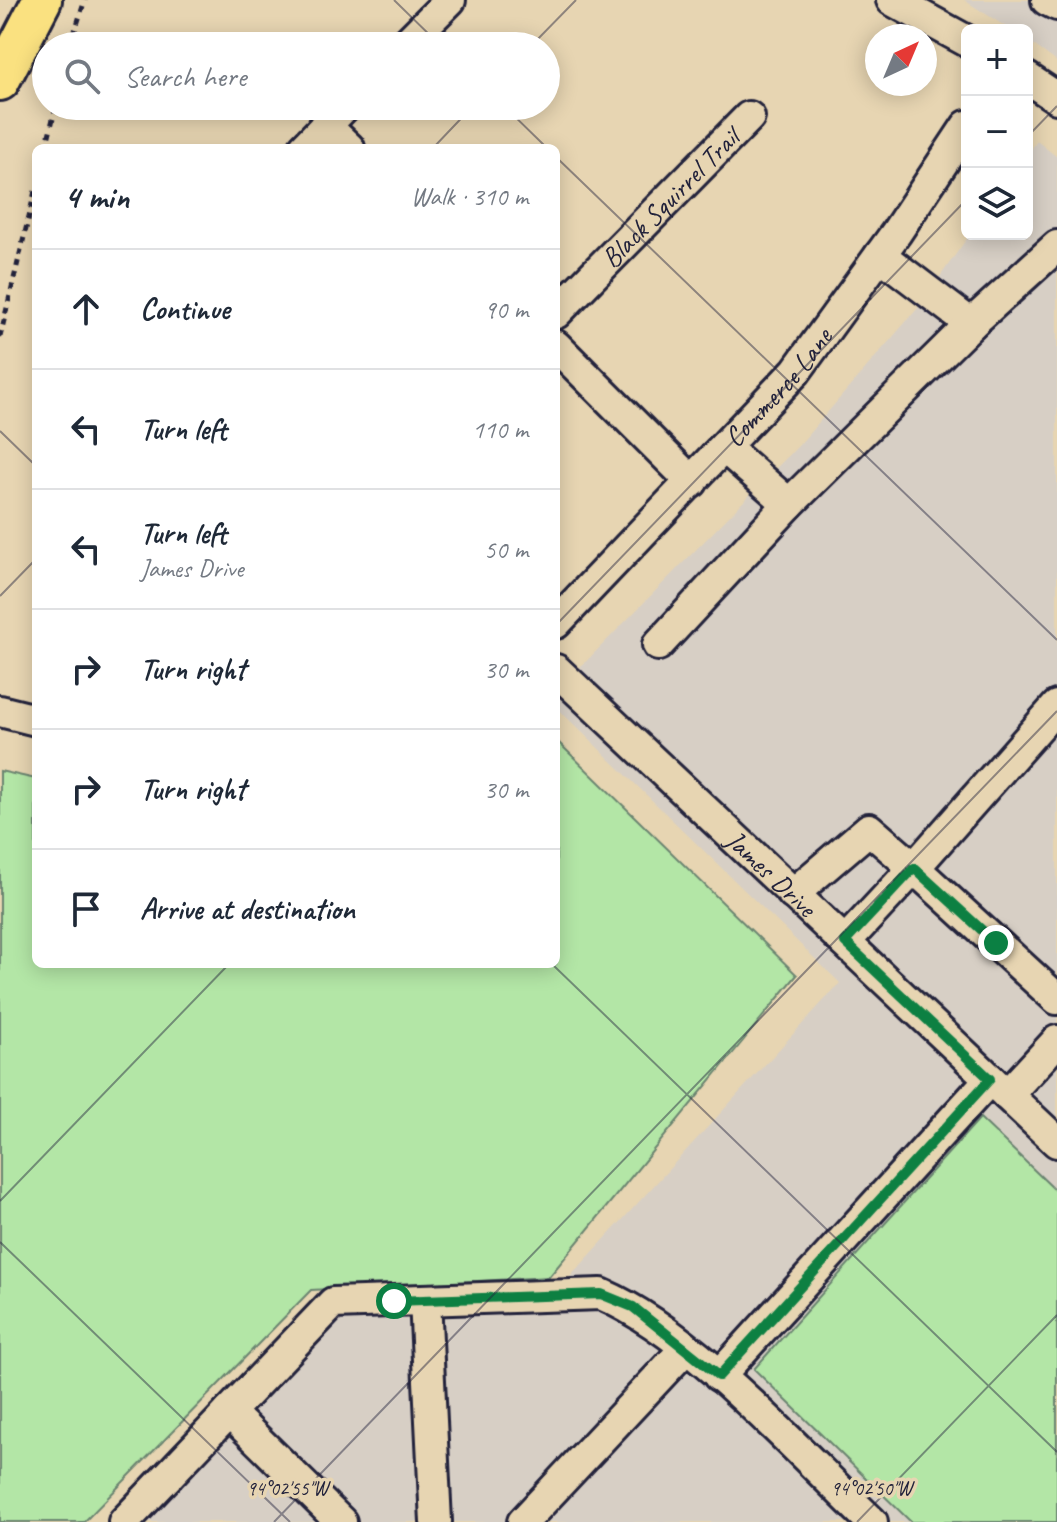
<!DOCTYPE html>
<meta charset="utf-8">
<style>
:root{--surface:#fff;--page:#f6f6f7;--text:#1f2937;--muted:#747a83;--line:#e0e1e3}
body{margin:0;font-family:Caveat,sans-serif;background:var(--page);color:var(--text)}
.controls{position:absolute;right:24px;top:24px;display:grid;overflow:hidden;border-radius:12px;box-shadow:0 4px 20px #0003}
.controls button{width:72px;height:72px;display:grid;place-items:center;padding:0;border:0;border-bottom:2px solid var(--line);background:var(--surface);color:var(--text);font:40px sans-serif}
.compass{position:absolute;left:865px;top:24px;width:72px;height:72px;border-radius:50%;background:var(--surface);box-shadow:0 4px 20px #0003;rotate:44deg}
.stop{position:absolute;width:24px;height:24px;margin:-18px;border:6px solid #0b8043;border-radius:50%;background:#fff}
.stop.end{background:#0b8043;border-color:#fff;box-shadow:0 2px 8px #0008}
.list{margin:0;padding:0;list-style:none}
h2{display:flex;justify-content:space-between;align-items:center;height:104px;margin:0;padding:0 32px;font-size:34px}
h2 small{font-size:26px;font-weight:400;color:var(--muted)}
.list li{display:grid;grid-template-columns:52px 1fr auto;gap:24px;align-items:center;box-sizing:border-box;height:120px;padding:0 32px;border-top:2px solid var(--line)}
.list b{display:block;font-size:30px;white-space:nowrap}
.list p{margin:0;font-size:26px;white-space:nowrap;color:var(--muted)}
.list em{font-size:26px;font-style:normal;color:var(--muted)}
.icon{flex:none;width:44px;height:44px;fill:none;stroke:currentColor;stroke-width:2;stroke-linecap:round;stroke-linejoin:round}
.map{position:relative;flex:none;width:1057px;height:1522px;overflow:hidden}
.search{position:absolute;background:var(--surface);box-shadow:0 4px 20px #0003;left:32px;top:32px;width:528px;height:88px;display:flex;align-items:center;gap:20px;box-sizing:border-box;padding:0 28px;border-radius:44px;color:var(--muted);font-size:30px}
.panel{position:absolute;background:var(--surface);box-shadow:0 4px 20px #0003;left:32px;top:144px;width:528px;height:824px;border-radius:12px}
.map>svg:first-child{display:block}
.built{fill:#d7cfc5}
.green{fill:#b3e6a6;stroke:#6a8470;stroke-width:2}
.lines{fill:none;stroke-linecap:round;stroke-linejoin:round}
.minor-casing{stroke:#22223b;stroke-width:36}
.major-casing{stroke:#22223b;stroke-width:44}
.path{stroke:#22223b;stroke-width:5;stroke-dasharray:6 6;stroke-linecap:butt}
.minor{stroke:#e7d5b2;stroke-width:30}
.major{stroke:#fae180;stroke-width:38}
.route{stroke:#0b8043;stroke-width:10}
.ticks{fill:none;stroke:#22223b;stroke-width:2;stroke-opacity:0.45}
.labels{text-anchor:middle;dominant-baseline:central;stroke-width:7;stroke-linejoin:round;paint-order:stroke}
.street-label{font-size:28px;fill:#22223b;stroke:#e7d5b2}
.ticks-label{font-size:20px;text-anchor:middle;fill:#22223b;stroke:#e7d5b2;stroke-width:7;stroke-linejoin:round;paint-order:stroke}
</style>
<div class="map">
<svg width="1057" height="1522" viewBox="0 0 1057 1522">
<rect width="100%" height="100%" fill="#e7d5b2"/>
<filter id="ink" filterUnits="userSpaceOnUse"><feTurbulence type="fractalNoise" baseFrequency=".0125" numOctaves="2"/><feDisplacementMap in="SourceGraphic" scale="16" xChannelSelector="R" yChannelSelector="G"/><feConvolveMatrix kernelMatrix="1 2 1 2 8 2 1 2 1" color-interpolation-filters="sRGB"/></filter>
<g filter="url(#ink)">
<path class="built" d="M964 0H1057V62L1027 40V30H1011Z
M1037 141 1057 157V1522H106L330 1291H557L840 983 556 707V692L800 444 918 308 970 234H1027V155Z"/>
<path class="green" d="M556 740 797 975 549 1277 311 1290 84 1522H0V771L36 779V964H556Z
M980 1118 1057 1192V1522H911L754 1369Z"/>
<g class="lines">
<g class="minor-casing">
<g id="minor">
<path d="M892 0 967 41"/>
<path d="M1047 0 1057 5"/>
<path d="M404 46 450 0"/>
<path d="M1027 78 1057 98"/>
<path d="M325 125 349 148"/>
<path d="M304 148 345 106"/>
<path d="M880 255 971 324 1057 246"/>
<path id="s1" d="M556 313 749 117"/>
<path d="M556 346 692 482"/>
<path d="M724 447 789 504"/>
<path id="s2" d="M556 623 796 371 896 233 967 126"/>
<path d="M658 645 789 504 971 324"/>
<path id="s3" d="M556 670 1057 1142"/>
<path d="M1057 706 914 868 1057 999"/>
<path d="M0 711 36 720"/>
<path d="M793 894 869 829 914 868 845 942"/>
<path d="M1007 1095 1057 1041"/>
<path d="M425 1300 436 1522"/>
<path d="M719 1376 990 1079"/>
<path d="M229 1412 341 1522"/>
<path d="M124 1522 333 1303 601 1294C694 1334 797 1451 872 1522"/>
<path d="M523 1522 685 1349"/>
</g>
</g>
<g class="major-casing">
<path id="major" d="M0 81 42 0"/>
</g>
<path class="path" d="M70 46 85 0
M46 148 56 106
M0 337 36 187"/>
<use href="#minor" class="minor"/>
<use href="#major" class="major"/>
</g>
</g>
<g class="lines" filter="url(#ink)">
<path class="route" d="M394 1301 601 1294 633 1307 719 1376 990 1079 845 942 914 868 996 943"/>
</g>
<path class="ticks" d="M394 0 441 46M531 46 576 0M504 106 547 148M1027 137 1057 106M433 148 473 106M556 157 1057 640M0 431 36 466M0 596 36 559M556 625 967 199M552 964 1057 1452M0 1201 229 964M0 1242 290 1522M274 1522 1057 711M857 1522 1057 1315"/>
<g class="labels">
<g class="street-label">
<text stroke="none"><textPath href="#s1" startOffset="162">Black Squirrel Trail</textPath></text>
<text stroke="none"><textPath href="#s2" startOffset="324">Commerce Lane</textPath></text>
<text stroke="none"><textPath href="#s3" startOffset="296">James Drive</textPath></text>
</g>
</g>
<g class="ticks-label">
<text x="287" y="1495">94°02'55"W</text>
<text x="871" y="1495">94°02'50"W</text>
</g>
</svg>
<div class="controls">
<button>+</button>
<button>−</button>
<button><svg class="icon" aria-label="layers" viewBox="0 0 24 24"><path d="M12 4l9 5-9 5-9-5zM3 14l9 5 9-5"/></svg></button>
</div>
<svg class="compass" viewBox="-18 -18 36 36"><path d="M0-13l5 13h-10z" fill="#e53935"/><path d="M0 13l5-13h-10z" fill="#747a83"/></svg>
<div class="stop" style="left:394px;top:1301px"></div>
<div class="stop end" style="left:996px;top:943px"></div>
<div class="search"><svg class="icon" aria-label="search" viewBox="0 0 24 24"><circle cx="10" cy="10" r="6"/><path d="M15 15l6 6"/></svg>Search here</div>
<section class="panel">
<h2>4 min<small>Walk · 310 m</small></h2>
<ul class="list">
<li><svg class="icon" aria-label="ahead" viewBox="0 0 24 24"><path d="M12 20V5M6 11l6-6 6 6"/></svg><div><b>Continue</b></div><em>90 m</em></li>
<li><svg class="icon" aria-label="left" viewBox="0 0 24 24"><path d="M17 20v-9H6M10 6l-5 5 5 5"/></svg><div><b>Turn left</b></div><em>110 m</em></li>
<li><svg class="icon" aria-label="left" viewBox="0 0 24 24"><path d="M17 20v-9H6M10 6l-5 5 5 5"/></svg><div><b>Turn left</b><p>James Drive</p></div><em>50 m</em></li>
<li><svg class="icon" aria-label="right" viewBox="0 0 24 24"><path d="M7 20v-9h11M14 6l5 5-5 5"/></svg><div><b>Turn right</b></div><em>30 m</em></li>
<li><svg class="icon" aria-label="right" viewBox="0 0 24 24"><path d="M7 20v-9h11M14 6l5 5-5 5"/></svg><div><b>Turn right</b></div><em>30 m</em></li>
<li><svg class="icon" aria-label="arrive" viewBox="0 0 24 24"><path d="M6 21V4h12l-3 4 3 4H6"/></svg><div><b>Arrive at destination</b></div></li>
</ul>
</section>
</div>
